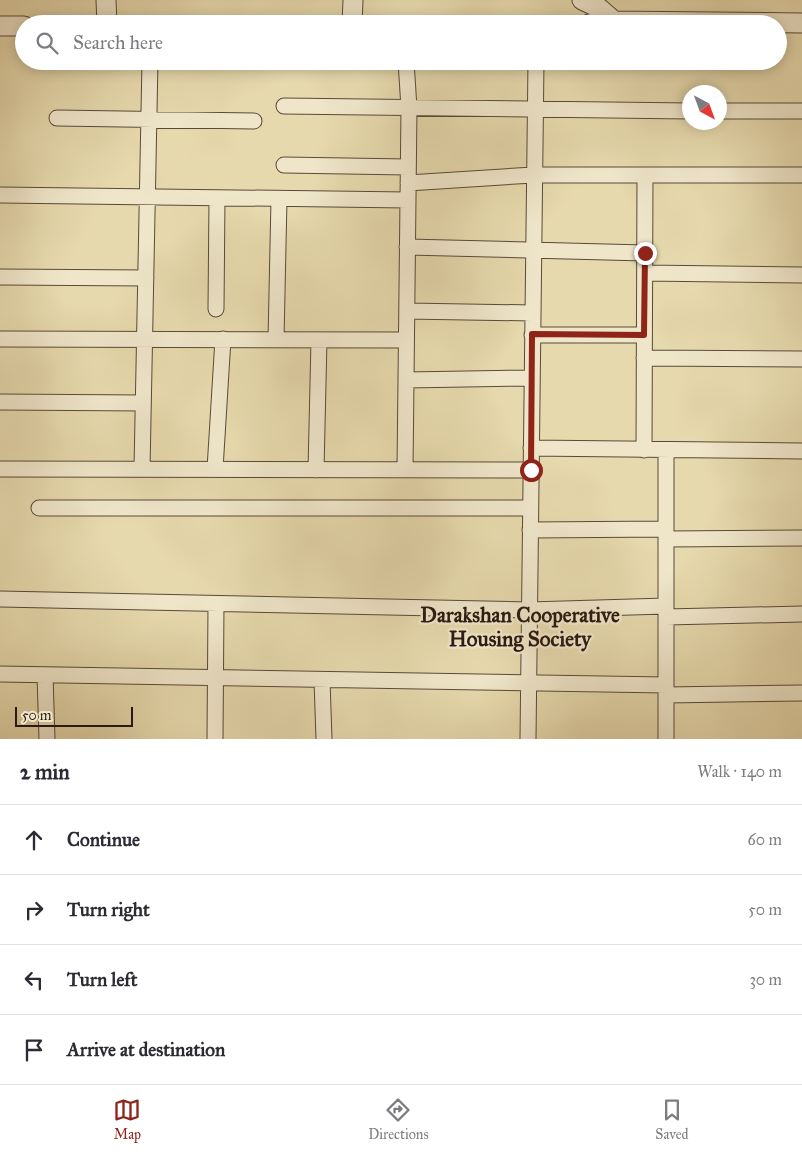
<!DOCTYPE html>
<meta charset="utf-8">
<style>
:root{--surface:#fff;--page:#f2f2f3;--text:#2b2b33;--muted:#7c7c81;--line:#e1e1e2;--accent:#8f2418}
body{margin:0;font-family:"IM FELL Great Primer",serif;background:var(--page);color:var(--text)}
.compass{position:absolute;left:682px;top:85px;width:45px;height:45px;border-radius:50%;background:var(--surface);box-shadow:0 2px 12px #0003;rotate:139deg}
.scale{position:absolute;left:15px;bottom:12px;width:118px;box-sizing:border-box;padding-left:5px;border:2px solid #2a1a11;border-top:0;font-size:14px;line-height:18px;white-space:nowrap;color:#2a1a11;-webkit-text-stroke:4px #efe6ca;paint-order:stroke}
.stop{position:absolute;width:15px;height:15px;margin:-11px;border:4px solid #8f2418;border-radius:50%;background:#fff}
.stop.end{background:#8f2418;border-color:#fff;box-shadow:0 1px 5px #0008}
.list{margin:0;padding:0;list-style:none}
h2{display:flex;justify-content:space-between;align-items:center;height:65px;margin:0;padding:0 20px;font-size:21px}
h2 small{font-size:16px;font-weight:400;color:var(--muted)}
.list li{display:grid;grid-template-columns:32px 1fr auto;gap:15px;align-items:center;box-sizing:border-box;height:70px;padding:0 20px;border-top:1px solid var(--line)}
.list b{display:block;font-size:19px;white-space:nowrap}
.list em{font-size:16px;font-style:normal;color:var(--muted)}
.icon{flex:none;width:28px;height:28px;fill:none;stroke:currentColor;stroke-width:2;stroke-linecap:round;stroke-linejoin:round}
.map{position:relative;flex:none;width:802px;height:739px;overflow:hidden}
.search{position:absolute;background:var(--surface);box-shadow:0 2px 12px #0003;left:15px;right:15px;top:15px;height:55px;display:flex;align-items:center;gap:12px;box-sizing:border-box;padding:0 18px;border-radius:28px;color:var(--muted);font-size:19px}
.sheet{height:345px;background:var(--surface)}
nav{display:flex;justify-content:space-around;align-items:center;box-sizing:border-box;height:70px;border-top:1px solid var(--line);background:var(--surface);font-size:14px;color:var(--muted)}
nav a{display:grid;justify-items:center;gap:2px}
nav .on{color:var(--accent)}
.map>svg:first-child{display:block}
.lines{fill:none;stroke-linecap:round;stroke-linejoin:round}
.minor-casing{stroke:#594a38;stroke-width:17}
.tertiary-casing{stroke:#594a38;stroke-width:21}
.minor{stroke:#efe6ca;stroke-width:15}
.tertiary{stroke:#efe6ca;stroke-width:19}
.route{stroke:#8f2418;stroke-width:6}
.labels{text-anchor:middle;dominant-baseline:central;stroke-width:4.5;stroke-linejoin:round;paint-order:stroke}
.neighbourhood-label{font-size:21px;font-weight:bold;fill:#2a1a11;stroke:#efe6ca}
</style>
<div class="map">
<svg width="802" height="739" viewBox="0 0 802 739">
<rect width="100%" height="100%" fill="#e6d9ad"/>
<filter id="stains"><feTurbulence type="fractalNoise" baseFrequency=".004" numOctaves="4"/><feColorMatrix values="0 0 0 0 .2 0 0 0 0 .09 0 0 0 0 .02 0 0 0 .5 -.17"/></filter>
<radialGradient id="worn" r=".72"><stop offset=".6" stop-color="#630" stop-opacity="0"/><stop offset="1" stop-color="#630" stop-opacity=".3"/></radialGradient>
<g class="lines">
<g class="minor-casing">
<path id="minor" d="M284 106 690 111
M720 111H802
M57 118 254 121
M284 165 408 167
M408 183 533 175H802
M0 195 408 200
M407 247 645 253
M645 273 802 275
M0 277 146 278
M216 309 217 198
M407 311 532 313
M532 335H644
M0 339 406 340
M276 340 279 199
M644 358 802 359
M406 380 531 378
M0 402 143 403
M531 448 802 451
M644 450 645 175
M0 469 531 470
M142 469 150 61
M215 469 223 339
M316 470 319 340
M405 470 409 108 406 61
M39 508H530
M530 530 666 529
M666 539 802 538
M0 599 529 610 666 606
M666 617 802 614
M0 674 666 685
M45 675 47 739
M322 680 324 739
M666 695 802 693
M215 739 216 604
M528 739 536 61
M666 739V450"/>
</g>
<g class="tertiary-casing">
<path id="tertiary" d="M106 0 107 24
M582 0 599 8 614 21
M352 24 353 0
M589 24 614 21 802 23
M0 26H24"/>
</g>
<use href="#minor" class="minor"/>
<use href="#tertiary" class="tertiary"/>
</g>
<g class="lines">
<path class="route" d="M531 470 532 334 644 335 645 253"/>
</g>
<g class="labels">
<g class="neighbourhood-label">
<text x="520" y="615">Darakshan Cooperative<tspan x="520" dy="24">Housing Society</tspan></text>
</g>
</g>
<rect width="100%" height="100%" filter="url(#stains)"/>
<rect width="100%" height="100%" fill="url(#worn)"/>
</svg>
<svg class="compass" viewBox="-18 -18 36 36"><path d="M0-13l5 13h-10z" fill="#e53935"/><path d="M0 13l5-13h-10z" fill="#7c7c81"/></svg>
<div class="scale">50 m</div>
<div class="stop" style="left:531px;top:470px"></div>
<div class="stop end" style="left:645px;top:253px"></div>
<div class="search"><svg class="icon" aria-label="search" viewBox="0 0 24 24"><circle cx="10" cy="10" r="6"/><path d="M15 15l6 6"/></svg>Search here</div>
</div>
<section class="sheet">
<h2>2 min<small>Walk · 140 m</small></h2>
<ul class="list">
<li><svg class="icon" aria-label="ahead" viewBox="0 0 24 24"><path d="M12 20V5M6 11l6-6 6 6"/></svg><div><b>Continue</b></div><em>60 m</em></li>
<li><svg class="icon" aria-label="right" viewBox="0 0 24 24"><path d="M7 20v-9h11M14 6l5 5-5 5"/></svg><div><b>Turn right</b></div><em>50 m</em></li>
<li><svg class="icon" aria-label="left" viewBox="0 0 24 24"><path d="M17 20v-9H6M10 6l-5 5 5 5"/></svg><div><b>Turn left</b></div><em>30 m</em></li>
<li><svg class="icon" aria-label="arrive" viewBox="0 0 24 24"><path d="M6 21V4h12l-3 4 3 4H6"/></svg><div><b>Arrive at destination</b></div></li>
</ul>
</section>
<nav>
<a class="on"><svg class="icon" aria-label="map" viewBox="0 0 24 24"><path d="M3 6l6-2 6 2 6-2v14l-6 2-6-2-6 2zM9 4v14M15 6v14"/></svg>Map</a>
<a><svg class="icon" aria-label="directions" viewBox="0 0 24 24"><path d="M12 3l9 9-9 9-9-9zM9 14v-3h6M13 9l2 2-2 2"/></svg>Directions</a>
<a><svg class="icon" aria-label="saved" viewBox="0 0 24 24"><path d="M7 4h10v16l-5-4-5 4z"/></svg>Saved</a>
</nav>
